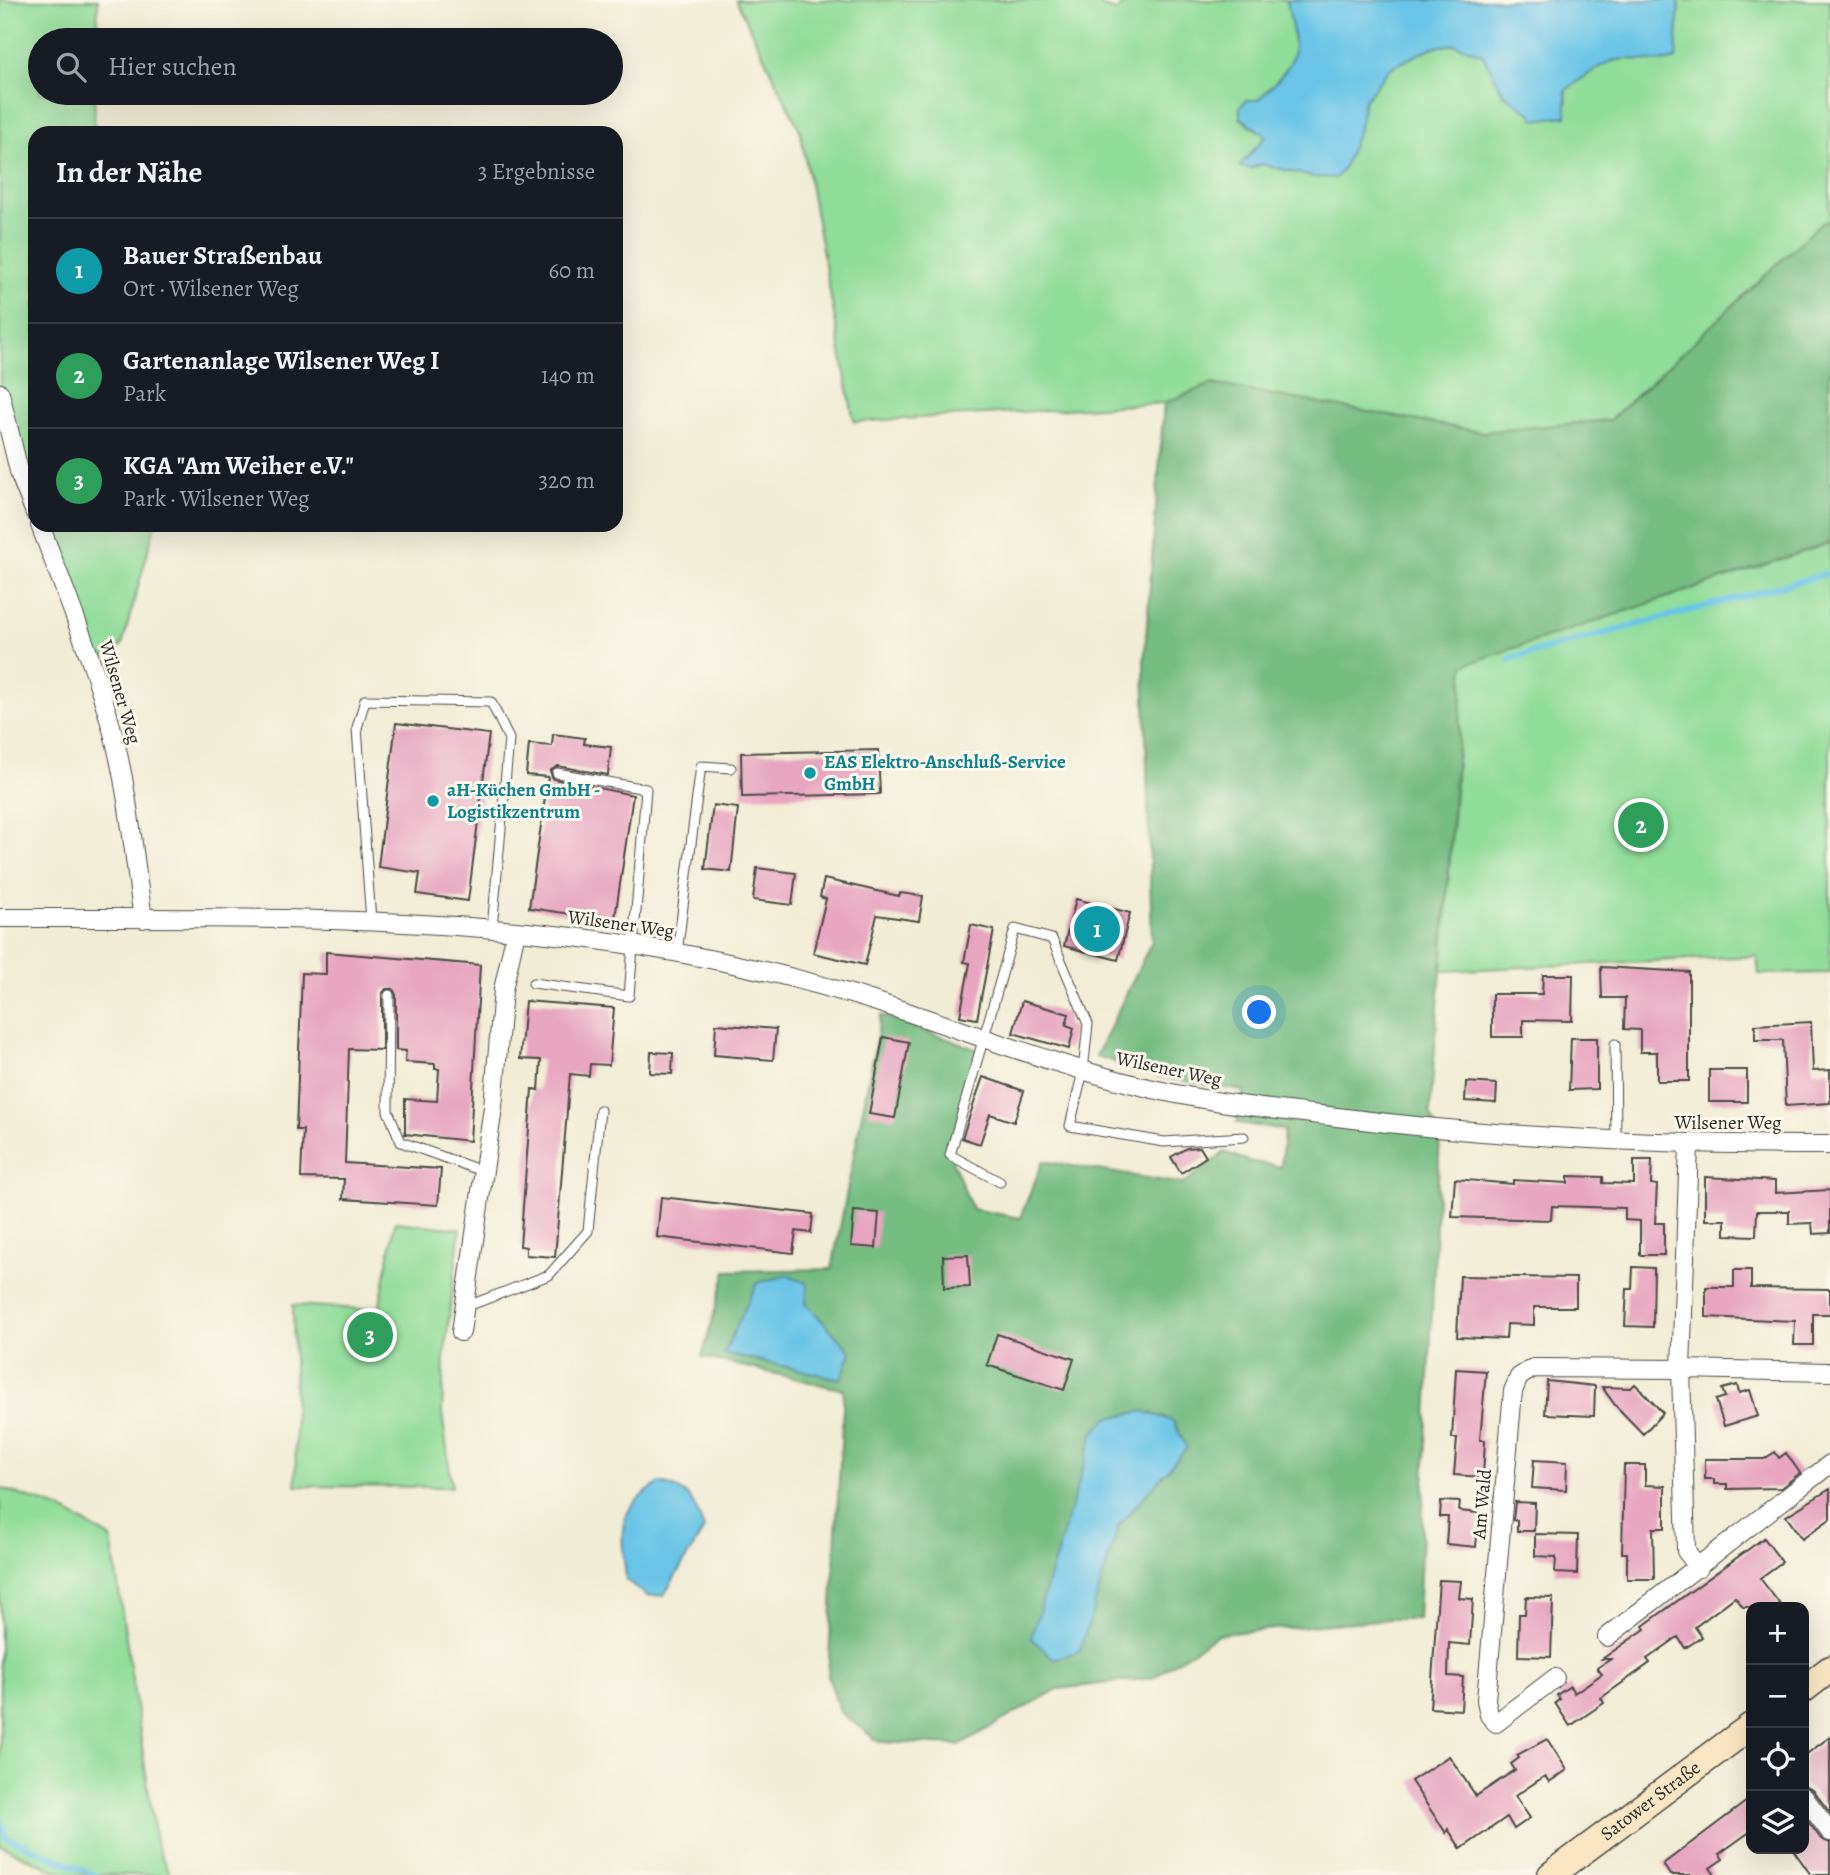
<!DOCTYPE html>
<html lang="de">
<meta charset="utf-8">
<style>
:root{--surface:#171b24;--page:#242831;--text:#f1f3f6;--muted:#9ea1a6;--line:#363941;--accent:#b45309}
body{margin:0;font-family:Alegreya,serif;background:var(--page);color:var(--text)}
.controls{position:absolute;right:21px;bottom:21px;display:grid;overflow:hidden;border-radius:14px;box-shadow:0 7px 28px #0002}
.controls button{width:63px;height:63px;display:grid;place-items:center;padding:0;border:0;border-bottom:2px solid var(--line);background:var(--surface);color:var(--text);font:35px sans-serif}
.you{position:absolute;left:1260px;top:1013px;width:24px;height:24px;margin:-18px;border:5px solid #fff;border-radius:50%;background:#1a73e8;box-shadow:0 0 0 10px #1a73e833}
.badge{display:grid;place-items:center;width:46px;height:46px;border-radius:50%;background:var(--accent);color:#fff;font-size:23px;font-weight:700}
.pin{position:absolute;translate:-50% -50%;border:4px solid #fff;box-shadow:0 2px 7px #0006}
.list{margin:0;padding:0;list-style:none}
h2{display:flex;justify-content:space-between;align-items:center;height:91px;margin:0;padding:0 28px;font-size:30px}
h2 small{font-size:23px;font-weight:400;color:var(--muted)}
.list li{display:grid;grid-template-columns:46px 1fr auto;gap:21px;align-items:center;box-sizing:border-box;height:105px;padding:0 28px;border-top:2px solid var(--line)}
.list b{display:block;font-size:26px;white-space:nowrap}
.list p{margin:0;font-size:23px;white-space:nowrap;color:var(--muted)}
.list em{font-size:23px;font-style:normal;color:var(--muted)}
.icon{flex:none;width:38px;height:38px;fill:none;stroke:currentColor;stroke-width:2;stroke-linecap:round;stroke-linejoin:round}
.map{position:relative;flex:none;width:1830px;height:1875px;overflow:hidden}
.search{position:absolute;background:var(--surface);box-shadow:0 7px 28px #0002;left:28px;top:28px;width:595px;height:77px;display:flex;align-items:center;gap:18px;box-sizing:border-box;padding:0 24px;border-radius:38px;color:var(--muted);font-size:26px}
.panel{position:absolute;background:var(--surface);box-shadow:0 7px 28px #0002;left:28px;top:126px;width:595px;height:406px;border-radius:21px}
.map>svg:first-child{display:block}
.green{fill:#90dc99;stroke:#5e8462;stroke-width:2}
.forest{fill:#74bc81;stroke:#507456;stroke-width:2}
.water{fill:#69c4e7;stroke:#4a7889;stroke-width:2}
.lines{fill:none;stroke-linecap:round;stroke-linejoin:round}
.stream{stroke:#69c4e7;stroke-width:6}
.building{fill:#e7a5c0}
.lane-casing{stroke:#494844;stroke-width:11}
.street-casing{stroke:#494844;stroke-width:20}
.secondary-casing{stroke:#494844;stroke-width:29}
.lane{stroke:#fff;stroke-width:9}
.street{stroke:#fff;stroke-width:18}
.secondary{stroke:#fbe6c3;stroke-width:26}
.culture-dot{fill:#0f9aa8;stroke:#fbf7ec;stroke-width:2.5}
.labels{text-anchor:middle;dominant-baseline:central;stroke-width:6;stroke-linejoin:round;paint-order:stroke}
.street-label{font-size:19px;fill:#2b2b2b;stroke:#fbf7ec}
.culture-label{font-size:19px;font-weight:bold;fill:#0d838f;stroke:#fbf7ec;text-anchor:start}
</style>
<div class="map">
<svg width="1830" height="1875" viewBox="0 0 1830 1875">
<rect width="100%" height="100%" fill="#fbf7ec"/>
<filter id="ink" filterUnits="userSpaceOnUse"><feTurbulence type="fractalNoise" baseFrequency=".0143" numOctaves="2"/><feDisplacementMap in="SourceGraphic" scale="14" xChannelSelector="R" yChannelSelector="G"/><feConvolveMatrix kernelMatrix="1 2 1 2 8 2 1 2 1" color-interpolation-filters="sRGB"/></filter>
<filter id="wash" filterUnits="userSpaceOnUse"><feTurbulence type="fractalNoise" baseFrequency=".00686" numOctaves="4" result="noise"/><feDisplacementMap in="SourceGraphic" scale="28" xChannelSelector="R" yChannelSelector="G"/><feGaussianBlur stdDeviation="1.57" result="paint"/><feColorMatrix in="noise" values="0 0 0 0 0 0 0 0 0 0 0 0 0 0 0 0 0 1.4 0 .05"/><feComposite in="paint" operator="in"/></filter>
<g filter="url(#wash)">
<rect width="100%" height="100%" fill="#f1ecd5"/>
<path class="green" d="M0 0H98L97 40H40V93H95L94 133H35V513L0 393Z
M736 0H1097L1102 7 1116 11 1129 0H1287C1298 61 1303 55 1258 100H1246L1240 118 1266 136 1252 168 1262 164 1312 177 1358 132 1364 101 1390 68 1432 47 1455 44 1483 54 1503 94 1531 113 1567 102 1566 90C1584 78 1603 59 1625 59 1643 58 1658 65 1676 59L1679 0H1830V973L1759 974 1757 956 1442 971 1464 665 1212 384 1164 403 854 422 800 130Z
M40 525H155L122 645 93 664Z
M395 1222 460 1229 444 1359 442 1413 452 1487 296 1486 293 1305 379 1310Z
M0 1488 59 1508 111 1538 157 1847 170 1875H63L0 1845Z"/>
<path class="forest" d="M1830 220V543L1464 665 1430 1113 1440 1136 1418 1619H1389L1218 1634 1152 1678 1058 1689 959 1745 879 1742 840 1712 828 1676 844 1390 702 1357 726 1271 832 1269 881 1015 978 1050 950 1155 972 1209 1020 1218 1043 1161 1183 1184 1225 1152 1248 1161 1281 1167 1284 1130 1237 1123 1243 1091 1158 1076 1096 1056 1152 941 1144 664 1164 403 1212 384 1482 432 1610 420 1820 224Z"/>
<path class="water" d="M1287 0H1679L1676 59C1658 65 1643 58 1625 59 1603 59 1584 78 1566 90V116L1535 120 1531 113 1504 94 1482 54 1455 44 1433 47 1390 68 1364 101 1358 132 1344 167 1336 178 1312 177 1262 164 1252 168 1239 167 1266 136 1240 117V107L1246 100H1258C1301 57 1298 59 1287 0Z
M789 1275 808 1284 806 1303 851 1352 841 1379 724 1353 757 1283Z
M1143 1411 1173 1421 1187 1448 1119 1525 1080 1651 1054 1659 1031 1638 1094 1432 1108 1418Z
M660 1483C689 1489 695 1502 704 1529L664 1595 647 1596 626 1580C622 1531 613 1511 660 1483Z"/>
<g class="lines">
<path class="stream" d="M1509 659 1830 573
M0 1821 6 1837 95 1875"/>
</g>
<g id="blocks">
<path class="building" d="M396 723 489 734 468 901 417 894 420 873 378 867Z
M553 734 585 738 584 744 611 747 608 775 558 766 550 771 553 779 633 795 614 925 578 920 579 915 529 908 548 777 526 775 529 744 552 746Z
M878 750 880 794 742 797 741 753Z
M713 805 738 808 731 872 705 869Z
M757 868 796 873 792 905 753 900Z
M824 879 899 896 900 893 923 896 919 921 877 915 865 965 813 953 826 899 820 897Z
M1076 899 1130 913 1118 960 1064 946Z
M971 925 994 930 977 1019 960 1016 970 963 964 962Z
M326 952 480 965 470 1141 405 1134V1099L437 1101 439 1069H435V1064L405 1062 406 1051 396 1050V995L393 989H386L382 994V1050L349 1049 345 1163 441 1169 438 1205 343 1199 344 1179 301 1178 303 1130H296L302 973 326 974Z
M1601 967 1689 972V1081H1657V1052H1640V1030L1624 1029 1625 998H1602Z
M1543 975H1573L1572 1021 1523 1020V1037H1492V994H1542Z
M525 1001 614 1008 609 1065 590 1064 589 1076 570 1074 555 1257 526 1255V1247L520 1246 532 1089 539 1090 541 1060 520 1059Z
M1022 1001 1069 1014 1066 1025 1074 1028 1069 1049 1013 1033Z
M1811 1022 1813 1071 1830 1070V1103L1786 1106 1783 1040H1755V1025Z
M716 1024 776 1029 773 1060 714 1055Z
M883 1037 909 1042 895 1118 869 1114Z
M1571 1038H1597V1089L1569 1090Z
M651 1052 673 1053 672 1074 650 1073Z
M1709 1070H1747V1102H1709Z
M983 1077 1024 1091 1014 1122 990 1114 980 1144 962 1138Z
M1466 1082 1497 1084 1496 1103 1465 1101Z
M1200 1147 1206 1157 1181 1173 1171 1157 1187 1148Z
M1634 1160H1652L1651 1184 1657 1185 1655 1223H1664V1255H1640V1221L1625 1220V1208L1552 1206 1551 1220 1452 1217 1455 1179 1513 1184V1180L1568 1183V1176L1603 1177V1183L1634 1184Z
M1705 1177 1775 1181V1193L1830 1190V1233L1813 1234 1812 1223 1789 1224V1211H1757L1756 1236 1725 1235V1220H1705Z
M661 1197 813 1214 811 1233 796 1231 793 1253 657 1237Z
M854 1211 879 1213 876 1248 851 1246Z
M968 1255 970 1287 944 1288 943 1256Z
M1633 1267 1654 1268 1653 1327 1625 1326 1627 1289H1632Z
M1734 1270H1751V1288L1830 1289V1314H1813V1345H1794L1795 1321 1706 1317V1287H1734Z
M1460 1276 1576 1278V1307H1534V1325L1507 1324 1506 1339 1457 1337Z
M997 1334 1074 1359 1064 1390 987 1365Z
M1456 1369 1486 1371 1480 1440H1485L1483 1477 1454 1475 1457 1438H1452Z
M1547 1381 1595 1386 1594 1416 1545 1414Z
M1635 1384 1663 1413 1643 1434 1615 1405 1602 1387 1631 1388Z
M1737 1385 1739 1393 1750 1390 1758 1416 1724 1426 1716 1400 1725 1397 1722 1389Z
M1775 1452 1779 1458 1786 1453 1800 1473 1781 1488 1727 1489V1484H1714V1479H1705V1459H1764Z
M1534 1460 1567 1462 1566 1490 1532 1488Z
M1624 1465H1645V1485L1665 1486V1528H1653L1654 1579H1627V1553H1622Z
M1830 1489V1519L1802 1539 1786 1516Z
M1441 1501 1460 1502 1459 1511 1479 1513 1476 1547 1446 1544 1448 1517H1440Z
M1515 1502 1535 1503 1534 1531H1517V1520H1513Z
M1535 1534 1578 1535 1577 1574 1555 1573 1556 1557 1535 1556Z
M1764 1538 1782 1562 1760 1578 1782 1607H1743L1735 1597 1695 1627 1702 1637 1685 1648 1678 1637 1647 1659 1650 1663 1601 1698 1604 1703 1570 1726 1555 1703 1560 1699 1557 1695 1570 1686 1574 1693 1602 1674 1597 1668 1611 1659H1602L1645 1629 1643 1626Z
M1439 1580 1461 1581 1459 1598 1473 1599 1470 1645 1449 1643 1448 1676 1463 1677 1461 1710 1430 1708Z
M1526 1597 1553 1598 1551 1657 1518 1656 1519 1614H1525Z
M1830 1737V1813L1813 1790 1804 1786V1756Z
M1547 1739 1567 1770 1549 1782 1545 1776 1515 1796 1530 1818 1514 1829 1507 1817 1461 1849 1448 1829 1446 1833 1411 1781 1449 1756 1476 1796 1515 1770 1511 1764 1519 1758 1517 1755Z
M1751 1798V1831L1719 1854 1723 1859 1710 1868 1715 1875H1670L1663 1864Z
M1804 1816 1821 1839 1830 1843V1875H1811L1794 1851 1804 1849Z"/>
</g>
</g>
<g filter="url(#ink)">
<use href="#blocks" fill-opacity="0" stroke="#494844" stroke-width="2"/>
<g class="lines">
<g class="lane-casing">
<path id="lane" d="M371 921 357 728 365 700 491 702 509 739 492 929
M677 953 701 766 731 768
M533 983 629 996 646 789 557 773
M389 995 388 1111 401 1142 485 1172
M1615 1044 1616 1142
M1000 1182 950 1155 1015 929 1052 939 1088 1024 1083 1071 1070 1126 1164 1142 1244 1137
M465 1307 549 1275 588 1231 600 1110"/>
</g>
<g class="street-casing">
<path id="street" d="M0 393 20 475 35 513
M40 525C66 594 94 662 113 733 129 794 134 857 143 919
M0 918C226 919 455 912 679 953 749 966 818 983 886 1005 975 1034 1062 1068 1153 1089 1214 1103 1276 1110 1337 1117 1501 1138 1665 1145 1830 1145
M1689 1145 1681 1369 1830 1372
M461 1332 493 1107 503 990 516 931
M1607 1637 1830 1464
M1555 1678 1496 1723 1489 1715 1486 1700 1513 1391 1519 1377 1533 1368 1681 1369 1686 1551 1699 1568
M1804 1797 1830 1832"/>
</g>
<g class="secondary-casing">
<g id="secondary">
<path d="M1804 1689 1830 1669"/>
<path id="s1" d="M1551 1875 1751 1726"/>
</g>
</g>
<use href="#lane" class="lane"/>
<use href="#street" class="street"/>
<use href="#secondary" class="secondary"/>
</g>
</g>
<g class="culture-dot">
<circle cx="810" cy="773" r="7"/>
<circle cx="433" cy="801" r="7"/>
</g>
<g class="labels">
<g class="street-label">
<text transform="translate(120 692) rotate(74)">Wilsener Weg</text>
<text transform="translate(621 924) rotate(8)">Wilsener Weg</text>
<text transform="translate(1169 1069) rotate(12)">Wilsener Weg</text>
<text x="1728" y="1123">Wilsener Weg</text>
<text transform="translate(1482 1504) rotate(-85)">Am Wald</text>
<text stroke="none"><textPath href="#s1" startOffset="124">Satower Straße</textPath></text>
</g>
<g class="culture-label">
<text x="824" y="762">EAS Elektro-Anschluß-Service<tspan x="824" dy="22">GmbH</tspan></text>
<text x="447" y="790">aH-Küchen GmbH -<tspan x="447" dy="22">Logistikzentrum</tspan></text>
</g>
</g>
</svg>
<div class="controls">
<button>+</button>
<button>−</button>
<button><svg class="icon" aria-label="locate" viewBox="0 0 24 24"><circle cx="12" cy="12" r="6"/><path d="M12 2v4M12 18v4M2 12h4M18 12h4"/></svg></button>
<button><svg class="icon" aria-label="layers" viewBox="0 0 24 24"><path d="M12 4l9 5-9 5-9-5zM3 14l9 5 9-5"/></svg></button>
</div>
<div class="you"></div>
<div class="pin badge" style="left:1097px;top:929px;background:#0f9aa8">1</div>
<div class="pin badge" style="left:1641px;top:825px;background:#2e9e5b">2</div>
<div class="pin badge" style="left:370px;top:1335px;background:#2e9e5b">3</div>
<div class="search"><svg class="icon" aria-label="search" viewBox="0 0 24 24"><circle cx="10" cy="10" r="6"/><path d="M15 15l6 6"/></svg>Hier suchen</div>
<section class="panel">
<h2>In der Nähe<small>3 Ergebnisse</small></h2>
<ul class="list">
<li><span class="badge" style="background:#0f9aa8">1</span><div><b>Bauer Straßenbau</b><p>Ort · Wilsener Weg</p></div><em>60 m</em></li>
<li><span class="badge" style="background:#2e9e5b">2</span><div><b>Gartenanlage Wilsener Weg I</b><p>Park</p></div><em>140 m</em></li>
<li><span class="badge" style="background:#2e9e5b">3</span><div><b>KGA &quot;Am Weiher e.V.&quot;</b><p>Park · Wilsener Weg</p></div><em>320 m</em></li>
</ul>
</section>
</div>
